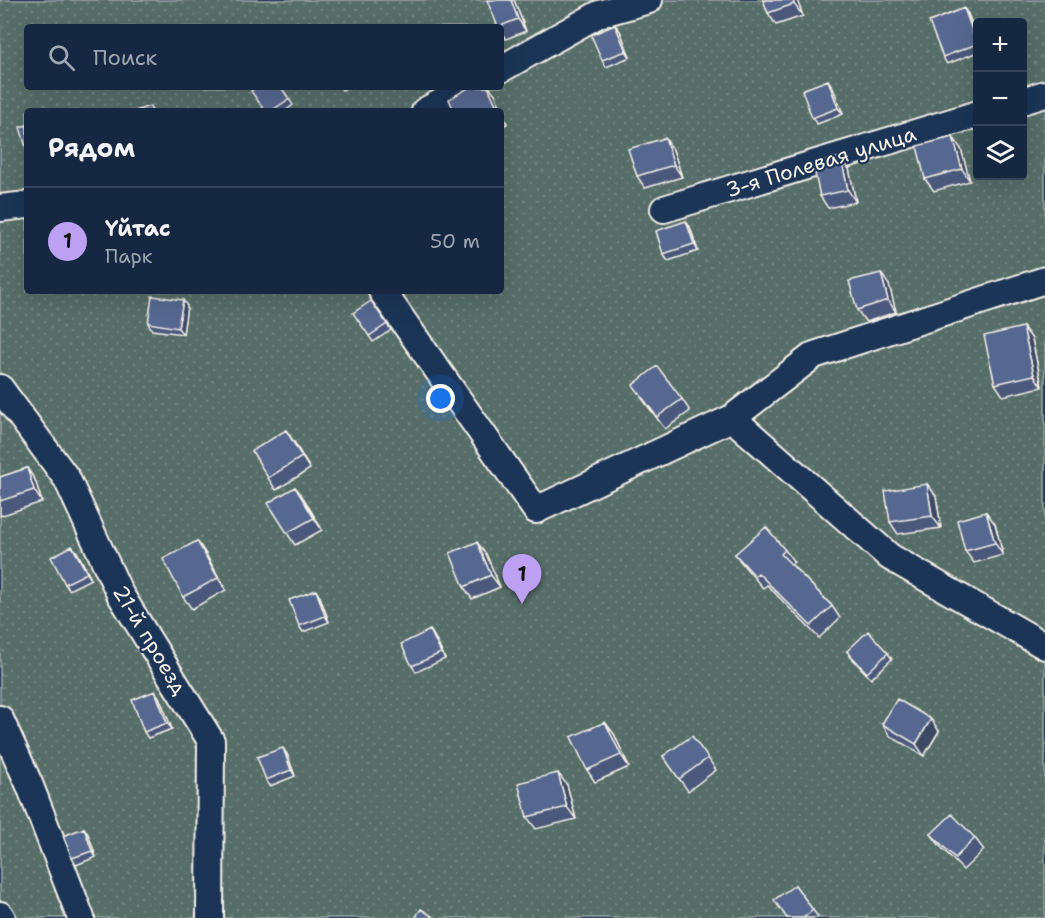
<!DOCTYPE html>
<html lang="ru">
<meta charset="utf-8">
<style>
:root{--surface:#162841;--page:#1f3048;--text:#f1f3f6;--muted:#9ea6b1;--line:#35445a;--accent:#bca0f2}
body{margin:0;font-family:"Shantell Sans",sans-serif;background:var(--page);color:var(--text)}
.controls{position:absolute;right:18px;top:18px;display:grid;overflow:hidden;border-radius:6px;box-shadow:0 6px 24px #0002}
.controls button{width:54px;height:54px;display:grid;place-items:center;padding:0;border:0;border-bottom:2px solid var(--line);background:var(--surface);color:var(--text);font:30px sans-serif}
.you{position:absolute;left:441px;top:399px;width:21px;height:21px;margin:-15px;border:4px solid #fff;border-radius:50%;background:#1a73e8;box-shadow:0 0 0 9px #1a73e833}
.badge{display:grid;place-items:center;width:39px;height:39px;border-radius:50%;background:var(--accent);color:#111;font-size:20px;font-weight:700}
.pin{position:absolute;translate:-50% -50px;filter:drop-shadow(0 2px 3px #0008)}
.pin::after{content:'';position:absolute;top:32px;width:21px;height:18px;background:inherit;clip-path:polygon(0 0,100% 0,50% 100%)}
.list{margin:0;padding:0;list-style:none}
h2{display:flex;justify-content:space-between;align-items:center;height:78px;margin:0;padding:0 24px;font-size:26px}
h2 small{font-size:20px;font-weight:400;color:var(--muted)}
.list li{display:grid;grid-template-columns:39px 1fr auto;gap:18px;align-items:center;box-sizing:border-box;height:108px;padding:0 24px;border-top:2px solid var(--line)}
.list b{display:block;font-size:22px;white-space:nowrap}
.list p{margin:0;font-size:20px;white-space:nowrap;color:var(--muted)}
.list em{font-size:20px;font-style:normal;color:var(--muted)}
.icon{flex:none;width:33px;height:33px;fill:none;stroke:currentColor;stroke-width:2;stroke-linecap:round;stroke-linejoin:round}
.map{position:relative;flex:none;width:1045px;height:918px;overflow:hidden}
.search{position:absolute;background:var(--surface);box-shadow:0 6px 24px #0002;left:24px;top:24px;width:480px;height:66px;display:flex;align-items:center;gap:15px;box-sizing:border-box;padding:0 21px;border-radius:6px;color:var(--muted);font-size:22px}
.panel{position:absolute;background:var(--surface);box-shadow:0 6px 24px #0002;left:24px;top:108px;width:480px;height:186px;border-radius:6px}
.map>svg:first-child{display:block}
.garden{fill:url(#garden-dots);stroke:#a6afa8;stroke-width:1.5;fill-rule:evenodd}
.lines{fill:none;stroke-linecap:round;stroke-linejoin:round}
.minor-casing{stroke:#f4f1e8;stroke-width:30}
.minor{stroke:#1d3557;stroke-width:26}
.wall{fill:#4b597b;stroke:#f4f1e8;stroke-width:1.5}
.shaded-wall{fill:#3d4864;stroke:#f4f1e8;stroke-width:1.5}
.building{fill:#57678f;stroke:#f4f1e8;stroke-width:1.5}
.labels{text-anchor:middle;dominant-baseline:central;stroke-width:4.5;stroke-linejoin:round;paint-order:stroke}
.street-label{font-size:21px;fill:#f4f1e8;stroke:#1d3557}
</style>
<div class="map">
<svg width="1045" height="918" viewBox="0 0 1045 918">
<defs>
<pattern id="garden-dots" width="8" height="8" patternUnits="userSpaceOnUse" patternTransform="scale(1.5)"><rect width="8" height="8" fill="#576d68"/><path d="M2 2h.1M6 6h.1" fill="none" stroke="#70827e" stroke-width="1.8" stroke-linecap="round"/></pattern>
</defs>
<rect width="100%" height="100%" fill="#1d3557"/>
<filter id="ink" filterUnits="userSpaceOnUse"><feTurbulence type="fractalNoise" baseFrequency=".0167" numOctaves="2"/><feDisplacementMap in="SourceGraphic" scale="12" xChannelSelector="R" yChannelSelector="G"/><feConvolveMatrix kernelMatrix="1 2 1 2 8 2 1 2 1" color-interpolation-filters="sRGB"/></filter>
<g filter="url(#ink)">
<path class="garden" d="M0 0H1045V918H0ZM978 22H1022V176H978ZM27 27H501V87H27ZM27 111H501V291H27Z"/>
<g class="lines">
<g class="minor-casing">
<path id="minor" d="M501 69 599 14 649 0
M1022 101 1045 94
M425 111 470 87
M0 208 27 205
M664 209 978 114
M382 291 536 510 732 418 814 355 1045 280
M0 388 67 479 120 594 211 741 210 918
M732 418 890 557 1045 646
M0 719 30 786 81 918
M0 915 2 918"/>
</g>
<use href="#minor" class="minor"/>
</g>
<path class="wall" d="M514 0 526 31 506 39 501 32V27H498Z
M763 0H797L803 16 776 25 768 13Z
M968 14 978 39V52L947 64 943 57Z
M615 25 620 31 630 57 606 67 602 60Z
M832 86 843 114 817 124 812 118Z
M281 87 293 105 285 111H265Z
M340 87H350L342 90Z
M470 87H489L495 94 507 124 501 127V111L469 88Z
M961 149 970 181 934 191 925 179Z
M673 150 682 177 645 188 637 176Z
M849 169 856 202 828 208 820 196Z
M690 227 698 251 668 261 663 254Z
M889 285 896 312 866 322 857 310Z
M371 301 391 330 373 342 369 336Z
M187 306 183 334 152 330 148 323Z
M1023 327 1032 339 1042 387 1003 396 995 384Z
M641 397 682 399 690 411 665 429Z
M294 442 310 469 276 490 268 478Z
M27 468 35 480 42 502 0 516V477Z
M927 484 936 496 941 528 898 534 890 522Z
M295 487 304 499 322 530 295 545 287 533Z
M986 512 995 524 1003 555 974 563 965 551Z
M197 541 205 553 226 590 192 609 183 597Z
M785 550 794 562 791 564 832 606 840 618 819 638 767 585 763 588 744 566 735 554Z
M77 552 91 579 69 590 65 584Z
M486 554 500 587 472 599 464 587Z
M320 597 329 622 303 632 299 626Z
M430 630 434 636 445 659 416 672 412 666Z
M847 651 888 653 892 659 871 679 851 657Z
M159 697 172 729 148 738 144 732Z
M882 724 939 731 924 756 890 736Z
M614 734 629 767 595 782 587 770Z
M287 754 295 776 270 786 266 780Z
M663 756 708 758 716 770 688 791Z
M567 785 576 819 536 829 527 817Z
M84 828 88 834 96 857 76 865 72 858Z
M931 834 975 838 984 850 963 870 940 846Z
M795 885 818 917 816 918H787Z"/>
<path class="shaded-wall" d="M511 0H514L526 31 518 19Z
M793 0H797L803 16 794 4Z
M964 8 968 14 978 39V44Z
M615 25 620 31 630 57 626 51Z
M828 80 832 86 843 114 838 108Z
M488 87H489L495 94 507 124 501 115V111H499Z
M953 137 961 149 970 181 962 169Z
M665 138 673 150 682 177 674 165Z
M841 157 849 169 856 202 848 190Z
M686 221 690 227 698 251 694 244Z
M881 273 889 285 896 312 888 300Z
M183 300 187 306 183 334 178 328Z
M1023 327 1032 339 1042 387 1034 375Z
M286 430 294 442 310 469 302 457Z
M27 468 35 480 42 502 34 490Z
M927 484 936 496 941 528 932 516Z
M295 487 304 499 322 530 314 518Z
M986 512 995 524 1003 555 995 543Z
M197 541 205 553 226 590 218 578Z
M477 542 486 554 500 587 491 575Z
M72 546 77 552 91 579 87 573Z
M316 590 320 597 329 622 325 616Z
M430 630 434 636 445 659 441 653Z
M155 691 159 697 172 729 167 723Z
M931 719 939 731 924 756 916 744Z
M605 722 614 734 629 767 621 755Z
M283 748 287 754 295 776 291 770Z
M558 773 567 785 576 819 567 807Z
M84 828 88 834 96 857 92 851Z"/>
<path class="building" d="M487 0H511L518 19 498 27Z
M763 0H793L794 4 768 13Z
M964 8 977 44 943 57 929 22Z
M615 25 626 51 602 60 591 35Z
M828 80 838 108 812 118 802 90Z
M257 87H281L289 99 271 111H265L251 91Z
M470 87H488L499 111H454L449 99Z
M150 106 152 111H135Z
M27 125V151L20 127Z
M953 137 962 169 925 179 917 146Z
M665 138 674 165 637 176 628 149Z
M841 157 848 190 820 196 813 165Z
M686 221 694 244 663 254 656 231Z
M881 273 888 300 857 310 849 281Z
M152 296 183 300 178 328 148 323Z
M371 301 387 324 369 336 353 313Z
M1023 327 1034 375 995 384 984 336Z
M657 366 682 399 657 417 633 385Z
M286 430 302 457 268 478 252 451Z
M27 468 34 490 0 501V477Z
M927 484 932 516 890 522 885 491Z
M295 487 314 518 287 533 268 503Z
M986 512 995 543 965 551 957 520Z
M766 527 785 550 781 554 832 606 811 626 758 573 755 576 735 554Z
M197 541 218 578 183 597 163 559Z
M477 542 491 575 464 587 450 553Z
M72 546 87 573 65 584 51 557Z
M316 590 325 616 299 626 289 600Z
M430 630 441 653 412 666 401 644Z
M868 631 888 653 867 673 847 651Z
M155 691 167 723 144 732 132 700Z
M897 699 931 719 916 744 882 724Z
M605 722 621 755 587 770 571 737Z
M692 736 708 758 679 779 663 756Z
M283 748 291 770 266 780 257 757Z
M558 773 567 807 527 817 518 783Z
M952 814 975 838 955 858 931 834Z
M84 828 92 851 72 858 63 836Z
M795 885 813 910 803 918H787L774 900Z
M421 909 435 918H415Z"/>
</g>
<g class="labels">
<g class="street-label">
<text transform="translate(821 162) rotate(-17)">3-я Полевая улица</text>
<text transform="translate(150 640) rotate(59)">21-й проезд</text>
</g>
</g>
</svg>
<div class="controls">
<button>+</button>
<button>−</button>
<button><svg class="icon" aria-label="layers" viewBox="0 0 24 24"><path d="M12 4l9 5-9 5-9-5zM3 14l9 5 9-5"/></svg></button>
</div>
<div class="you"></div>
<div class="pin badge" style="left:522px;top:604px">1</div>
<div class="search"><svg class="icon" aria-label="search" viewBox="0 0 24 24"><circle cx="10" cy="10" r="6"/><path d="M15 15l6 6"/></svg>Поиск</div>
<section class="panel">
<h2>Рядом<small></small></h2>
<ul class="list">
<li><span class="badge">1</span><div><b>Үйтас</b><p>Парк</p></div><em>50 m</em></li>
</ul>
</section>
</div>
